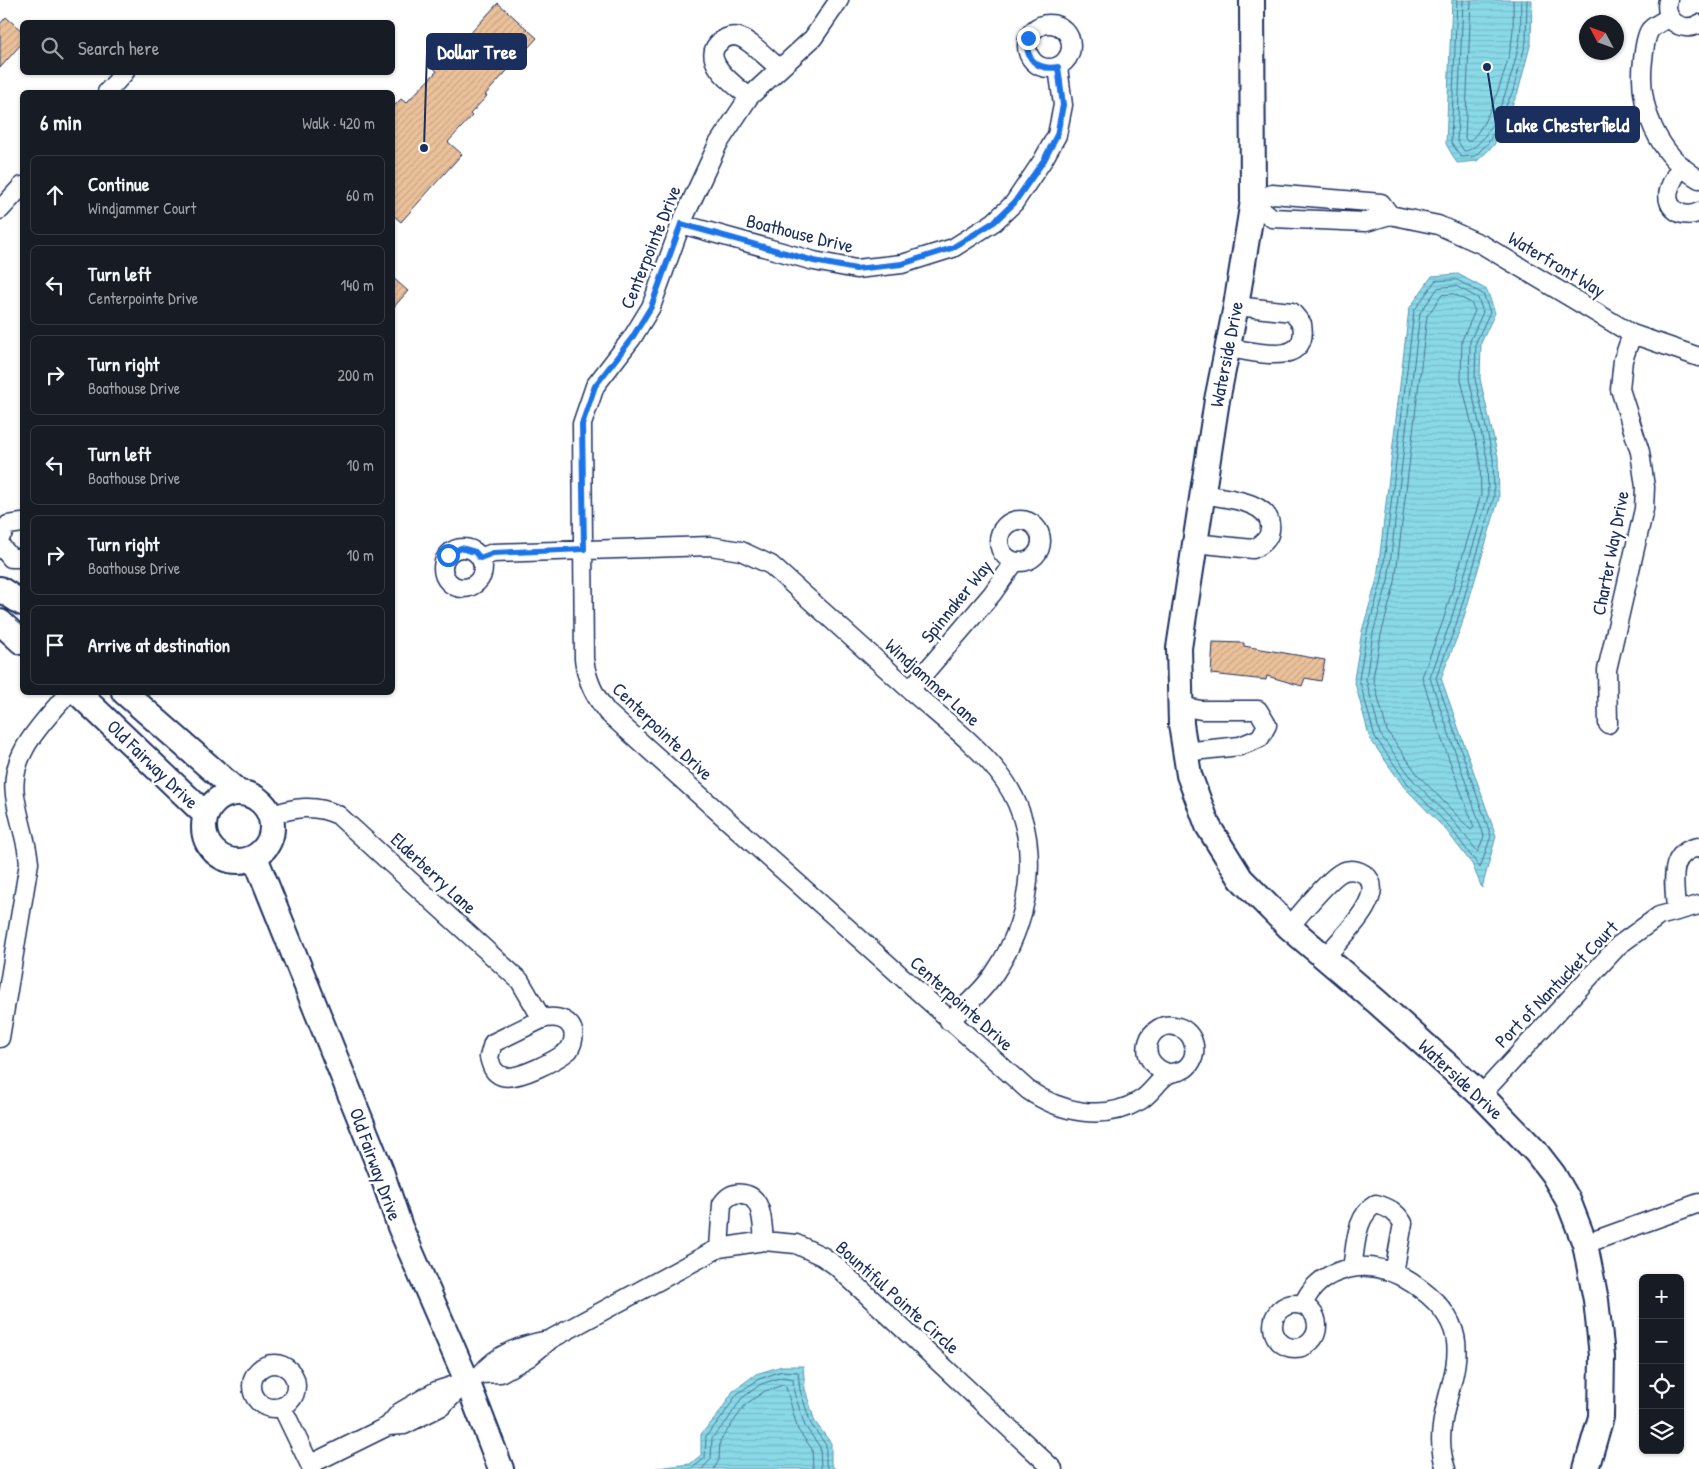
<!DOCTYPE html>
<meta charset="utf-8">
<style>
:root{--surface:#171b24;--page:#20242c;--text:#f1f3f6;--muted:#9ea1a6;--line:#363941}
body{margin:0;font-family:"Patrick Hand",sans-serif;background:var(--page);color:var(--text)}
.controls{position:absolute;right:15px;bottom:15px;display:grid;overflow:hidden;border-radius:8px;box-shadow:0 1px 4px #0004}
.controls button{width:45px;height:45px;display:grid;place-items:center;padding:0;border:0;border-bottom:1px solid var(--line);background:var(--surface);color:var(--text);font:25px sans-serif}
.compass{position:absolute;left:1579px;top:15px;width:45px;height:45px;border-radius:50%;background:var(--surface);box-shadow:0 1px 4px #0004;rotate:311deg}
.stop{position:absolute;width:15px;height:15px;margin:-11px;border:4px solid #1a73e8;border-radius:50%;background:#fff}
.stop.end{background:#1a73e8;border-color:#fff;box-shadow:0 1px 5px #0008}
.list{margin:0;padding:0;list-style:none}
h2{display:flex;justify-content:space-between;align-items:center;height:65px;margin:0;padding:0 20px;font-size:21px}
h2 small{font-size:16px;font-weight:400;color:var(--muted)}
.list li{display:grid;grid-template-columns:32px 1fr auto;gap:15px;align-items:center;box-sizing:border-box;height:80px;margin:0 10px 10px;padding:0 10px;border:1px solid var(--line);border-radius:8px}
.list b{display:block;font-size:19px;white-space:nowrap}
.list p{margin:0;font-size:16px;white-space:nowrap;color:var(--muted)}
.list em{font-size:16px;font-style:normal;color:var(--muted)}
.icon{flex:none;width:28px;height:28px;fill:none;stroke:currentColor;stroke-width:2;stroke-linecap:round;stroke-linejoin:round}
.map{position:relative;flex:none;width:1699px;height:1469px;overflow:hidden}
.search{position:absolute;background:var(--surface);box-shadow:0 1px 4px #0004;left:20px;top:20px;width:375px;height:55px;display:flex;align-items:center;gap:12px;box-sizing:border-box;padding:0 18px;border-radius:8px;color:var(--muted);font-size:19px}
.panel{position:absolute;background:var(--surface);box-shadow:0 1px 4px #0004;left:20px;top:90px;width:375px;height:605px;border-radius:8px}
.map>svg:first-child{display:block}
.water{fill:url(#water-rules);stroke:#5e95b0}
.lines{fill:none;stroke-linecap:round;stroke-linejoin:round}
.shore{stroke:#477395;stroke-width:1}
.building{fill:url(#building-hatch);stroke:#1b2f5e}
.street-casing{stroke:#1b2f5e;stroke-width:21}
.secondary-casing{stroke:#1b2f5e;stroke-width:28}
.street{stroke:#fff;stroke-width:18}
.secondary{stroke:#fff;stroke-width:24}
.route{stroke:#1a73e8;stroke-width:6}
.labels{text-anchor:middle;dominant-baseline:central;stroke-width:5;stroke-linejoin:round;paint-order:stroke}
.street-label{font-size:19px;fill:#1b2f5e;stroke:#fff}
.leader{fill:none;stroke:#1b2f5e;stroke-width:2}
.callout-dot{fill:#1b2f5e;stroke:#fff;stroke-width:2}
.callout{fill:#1b2f5e;stroke:#1b2f5e;stroke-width:2}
.callout-label{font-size:20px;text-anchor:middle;font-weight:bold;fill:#fff}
</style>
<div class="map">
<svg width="1699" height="1469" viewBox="0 0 1699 1469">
<defs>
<pattern id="water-rules" width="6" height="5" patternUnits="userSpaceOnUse" patternTransform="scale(1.25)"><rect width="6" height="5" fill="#8ad9e7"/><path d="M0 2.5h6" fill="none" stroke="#76bbc9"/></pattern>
<pattern id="building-hatch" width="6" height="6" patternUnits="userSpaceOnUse" patternTransform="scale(1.25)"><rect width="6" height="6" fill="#ebc19a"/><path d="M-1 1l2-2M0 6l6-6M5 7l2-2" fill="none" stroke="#c9a687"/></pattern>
</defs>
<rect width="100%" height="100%" fill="#fff"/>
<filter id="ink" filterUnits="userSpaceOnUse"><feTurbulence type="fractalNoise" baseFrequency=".02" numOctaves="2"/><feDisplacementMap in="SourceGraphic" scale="10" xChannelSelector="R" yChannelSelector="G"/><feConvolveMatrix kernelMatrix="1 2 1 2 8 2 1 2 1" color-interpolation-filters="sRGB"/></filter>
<g filter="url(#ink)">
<path class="water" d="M1452 0H1532L1531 42 1518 92 1494 145 1477 161 1457 163 1446 144Z
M1458 274 1487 290 1495 313 1481 343 1480 379 1498 457 1499 498 1461 627 1441 678 1496 836 1482 888 1472 864 1446 830 1404 787 1370 739 1354 679 1362 631 1377 579 1409 309 1432 276Z
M782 1366H803L805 1389 815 1422 831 1443V1464L835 1469H649L690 1464 701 1455V1434L718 1415 733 1391 756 1374Z"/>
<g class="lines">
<path class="shore" d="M1457 0 1451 142 1461 157 1475 156 1489 142 1513 91 1526 42 1527 0
M1463 0 1457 140 1464 151C1493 149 1515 67 1519 42 1522 29 1520 14 1521 0
M1471 0 1465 138 1468 142C1488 130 1509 63 1512 39 1514 27 1513 13 1513 0
M1457 280 1483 294 1490 312 1476 342 1475 379 1493 458 1494 497 1456 625 1436 678 1491 836 1480 868 1450 827 1408 784 1375 737 1359 679 1367 632 1382 580 1414 311 1435 281Z
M1456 286 1478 298 1483 312 1470 341 1469 379 1487 458 1488 496 1450 623 1430 678 1484 836 1478 852 1455 823 1413 780 1380 734 1366 679 1373 633 1388 581 1420 313 1438 288Z
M1454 294 1471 303 1475 311 1462 340 1461 380 1480 459 1481 495 1443 621 1422 677 1442 740 1474 827 1471 830 1418 775 1387 731 1373 678 1381 635 1395 582 1427 316 1442 295Z
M691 1469 705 1458 706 1436 722 1417 737 1394 759 1379 782 1371 798 1372 800 1390 811 1424 826 1445V1464L829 1469
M702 1469 711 1459 712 1438 727 1421 741 1399 761 1384 783 1377 793 1379 794 1392 805 1426 820 1447 821 1469
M714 1469 719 1460 720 1441 746 1404 765 1391 783 1385 786 1387 798 1430 812 1449 813 1469"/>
</g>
<path class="building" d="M498 3 537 38 485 95 487 96 470 114 472 116 448 142 462 154 401 222 392 214V108L401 99 406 103 437 71 432 67 463 33 467 37Z
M6 17 22 31V43L0 68V24Z
M392 277 408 291 392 309Z
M1213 642 1244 643V646L1325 660 1321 681 1305 678 1302 686 1267 676 1266 680 1211 674Z"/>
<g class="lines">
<g class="street-casing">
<path id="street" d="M839 0 813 38 749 97 718 144 681 224 651 307 632 338 595 386 582 424 584 659C587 681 594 695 607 712L1028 1090C1060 1112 1103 1122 1139 1101 1150 1095 1157 1082 1167 1075 1173 1071 1181 1073 1187 1067 1200 1055 1195 1032 1178 1027 1148 1017 1132 1062 1168 1073
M1668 0C1663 19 1681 34 1699 24
M1669 17C1664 21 1654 25 1650 30 1645 37 1644 52 1643 60 1637 107 1658 155 1699 179
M1027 46a22 22 0 1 1 44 0a22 22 0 1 1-44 0Z
M107 92 125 72
M749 97C736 86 697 59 721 41 726 37 733 35 739 37 751 41 769 60 779 68
M1681 165C1677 173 1671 182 1669 190 1664 209 1684 220 1699 212
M0 210 22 186
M1390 215 1381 203 1272 194 1253 201 1272 218 1366 222 1390 215 1438 225 1483 245 1632 334 1699 357
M681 224 814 261 856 269 902 264 953 248 994 222 1014 203 1043 160 1057 135 1063 105 1058 67
M1228 348C1253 351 1310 369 1302 324L1292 312 1236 306
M999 541a21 21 0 1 1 42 0a21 21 0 1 1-42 0Z
M0 537 8 525 22 523
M1194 543 1253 549C1262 545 1269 540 1270 530 1274 500 1222 498 1202 494
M0 545 11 558H22
M443 568a20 20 0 1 1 40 0a20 20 0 1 1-40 0Z
M480 558 493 553 710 546 741 551 771 565C817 606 863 648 909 689 939 716 973 741 998 772 1045 831 1034 915 994 974 982 992 965 1006 949 1021
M910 690 992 594 1014 563
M1180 706 1201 710H1258L1267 725 1260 738 1240 746 1184 752
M1608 724 1607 670 1644 509 1645 487 1640 452 1620 389 1623 360 1632 334
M270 816C294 807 315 804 338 815L520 981 542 1019 493 1043 489 1057C491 1065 493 1073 502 1076 517 1081 557 1060 569 1050 582 1028 565 1013 542 1019
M1676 910C1675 885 1666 852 1699 847
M1289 927C1300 915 1329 878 1342 872 1349 869 1357 870 1364 874 1392 893 1337 942 1324 958
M0 1038 29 863C27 840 18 818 15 795 9 753 44 722 69 692
M1481 1095 1619 945 1659 916 1699 905
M1585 1244 1699 1203
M719 1248 722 1204C727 1197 733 1192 743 1194 764 1197 762 1225 764 1241
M1352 1268C1356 1246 1355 1216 1376 1204 1390 1208 1396 1212 1403 1223L1394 1273
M1273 1326a22 22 0 1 1 44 0a22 22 0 1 1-44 0Z
M1303 1305C1311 1285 1326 1274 1347 1269 1370 1263 1393 1270 1412 1283 1504 1343 1421 1399 1446 1469
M252 1386a22 22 0 1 1 44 0a22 22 0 1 1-44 0Z
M481 1374C498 1353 522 1345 548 1340
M282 1407 312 1469
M388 1426 400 1412 436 1391 467 1381 481 1374 500 1373 529 1357 551 1339 719 1248 764 1241 796 1244 822 1256 835 1265 1053 1469
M311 1464 388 1426 404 1425 442 1406 465 1383"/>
</g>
<g class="secondary-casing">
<path id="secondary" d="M1252 0 1253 201 1236 306 1217 400 1179 648 1181 724 1189 775 1208 826 1241 879 1289 927 1376 1001 1481 1095 1536 1152 1553 1174 1568 1200 1585 1244 1596 1300 1602 1356 1601 1417 1586 1469
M0 589 22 603
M0 622 22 642
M77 692 206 815
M124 692 239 793
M204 827a34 34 0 1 1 68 0a34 34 0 1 1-68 0Z
M255 857 381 1171 400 1227 467 1381 501 1469"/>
</g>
<use href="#street" class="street"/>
<use href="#secondary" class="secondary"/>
</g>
</g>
<g class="lines" filter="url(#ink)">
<path class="route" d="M448 555 461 548 475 552 480 558 493 553 584 549 582 424 595 386 632 338 651 307 681 224 814 261 856 269 902 264 952 248 994 222 1014 203 1044 160 1057 135 1063 105 1058 67C1037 71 1024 58 1028 38"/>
</g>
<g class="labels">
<g class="street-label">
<text transform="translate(800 233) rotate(14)">Boathouse Drive</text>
<text transform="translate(650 247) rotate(-68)">Centerpointe Drive</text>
<text transform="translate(1557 264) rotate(31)">Waterfront Way</text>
<text transform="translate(1226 354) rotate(-79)">Waterside Drive</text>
<text transform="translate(1610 553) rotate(-79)">Charter Way Drive</text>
<text transform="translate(956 601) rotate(-51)">Spinnaker Way</text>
<text transform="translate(933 682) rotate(42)">Windjammer Lane</text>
<text transform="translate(663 731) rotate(44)">Centerpointe Drive</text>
<text transform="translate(153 764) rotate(44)">Old Fairway Drive</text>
<text transform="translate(434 873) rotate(43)">Elderberry Lane</text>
<text transform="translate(1556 984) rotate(-46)">Port of Nantucket Court</text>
<text transform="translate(962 1003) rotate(42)">Centerpointe Drive</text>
<text transform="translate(1461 1079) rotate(43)">Waterside Drive</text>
<text transform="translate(376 1164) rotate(70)">Old Fairway Drive</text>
<text transform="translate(898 1297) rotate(42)">Bountiful Pointe Circle</text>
</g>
</g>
<path class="leader" d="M424 148L427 52M1487 67L1496 125"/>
<g class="callout-dot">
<circle cx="424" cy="148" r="5"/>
<circle cx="1487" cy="67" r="5"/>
</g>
<g class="callout">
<rect x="427" y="34" width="99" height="35" rx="5"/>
<rect x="1496" y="107" width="143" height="35" rx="5"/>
</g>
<g class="callout-label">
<text x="477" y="59">Dollar Tree</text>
<text x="1568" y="132">Lake Chesterfield</text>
</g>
</svg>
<div class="controls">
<button>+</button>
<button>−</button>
<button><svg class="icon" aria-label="locate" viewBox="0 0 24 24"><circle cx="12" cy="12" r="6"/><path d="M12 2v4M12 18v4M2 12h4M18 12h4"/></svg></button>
<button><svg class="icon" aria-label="layers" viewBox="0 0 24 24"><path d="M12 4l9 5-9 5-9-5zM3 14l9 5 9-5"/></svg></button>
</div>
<svg class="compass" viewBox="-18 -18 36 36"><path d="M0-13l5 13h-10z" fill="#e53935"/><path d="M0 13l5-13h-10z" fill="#9ea1a6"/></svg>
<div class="stop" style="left:448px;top:555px"></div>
<div class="stop end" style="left:1028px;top:38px"></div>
<div class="search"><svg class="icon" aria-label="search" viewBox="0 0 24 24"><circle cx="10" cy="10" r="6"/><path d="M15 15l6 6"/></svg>Search here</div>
<section class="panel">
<h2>6 min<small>Walk · 420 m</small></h2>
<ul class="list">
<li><svg class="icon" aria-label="ahead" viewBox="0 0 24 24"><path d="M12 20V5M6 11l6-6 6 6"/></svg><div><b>Continue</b><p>Windjammer Court</p></div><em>60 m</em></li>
<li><svg class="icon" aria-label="left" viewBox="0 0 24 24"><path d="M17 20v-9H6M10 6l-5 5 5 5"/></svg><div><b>Turn left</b><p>Centerpointe Drive</p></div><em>140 m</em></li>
<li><svg class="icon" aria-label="right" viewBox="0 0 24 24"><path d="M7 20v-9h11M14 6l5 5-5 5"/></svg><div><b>Turn right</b><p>Boathouse Drive</p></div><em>200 m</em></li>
<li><svg class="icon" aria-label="left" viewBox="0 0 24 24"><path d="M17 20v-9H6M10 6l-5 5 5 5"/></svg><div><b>Turn left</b><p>Boathouse Drive</p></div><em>10 m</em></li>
<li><svg class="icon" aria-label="right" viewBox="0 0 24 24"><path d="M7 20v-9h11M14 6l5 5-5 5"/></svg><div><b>Turn right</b><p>Boathouse Drive</p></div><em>10 m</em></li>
<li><svg class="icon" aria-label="arrive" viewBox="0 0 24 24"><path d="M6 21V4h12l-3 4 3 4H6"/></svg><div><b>Arrive at destination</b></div></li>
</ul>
</section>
</div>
